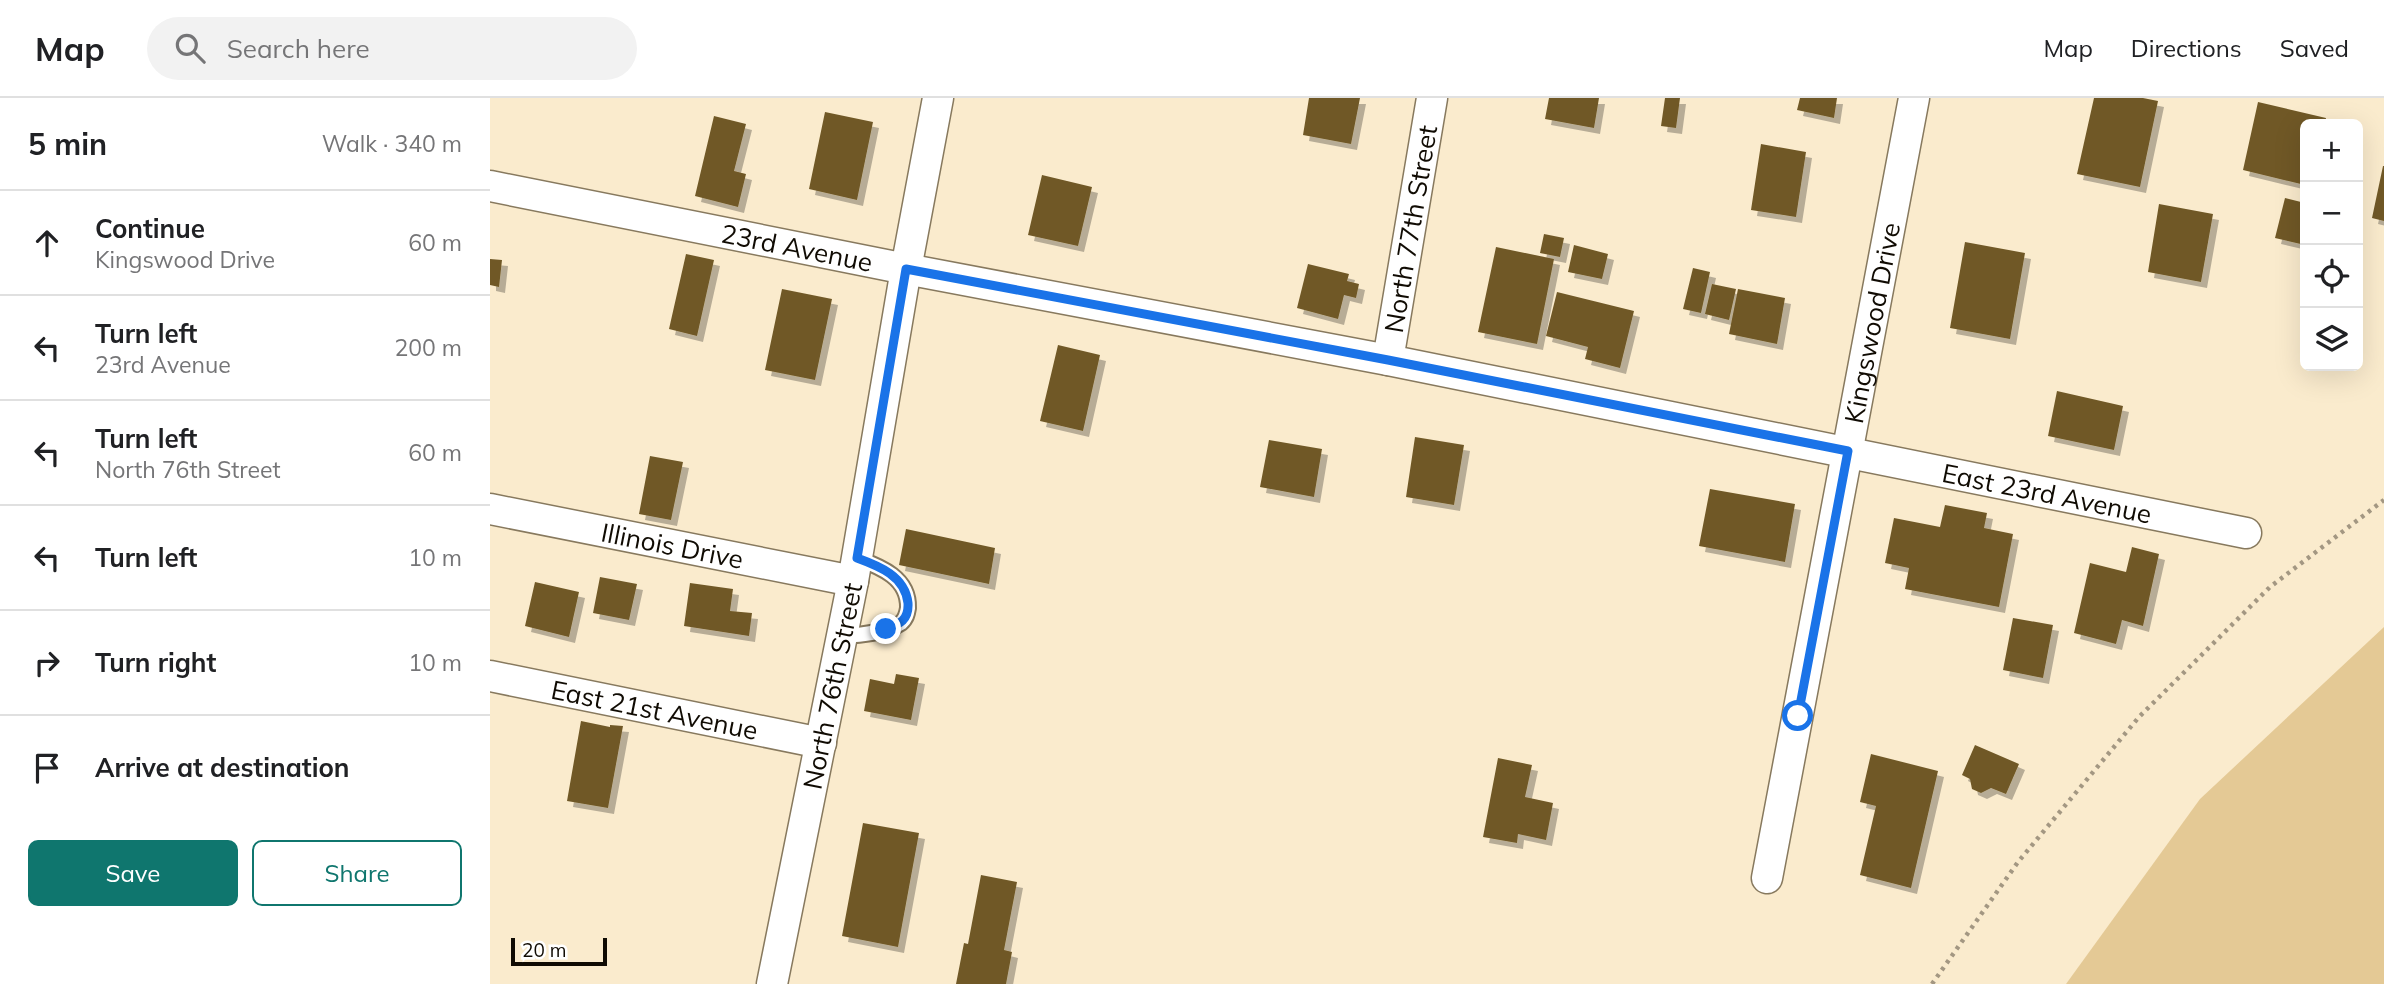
<!DOCTYPE html>
<meta charset="utf-8">
<style>
:root{--surface:#fff;--page:#f2f2f2;--text:#202124;--muted:#757577;--line:#e0e0e0;--accent:#0f766e}
body{margin:0;font-family:Mulish,sans-serif;background:var(--page);color:var(--text)}
.controls{position:absolute;right:21px;top:21px;display:grid;overflow:hidden;border-radius:10px;box-shadow:0 7px 28px #0002}
.controls button{width:63px;height:63px;display:grid;place-items:center;padding:0;border:0;border-bottom:2px solid var(--line);background:var(--surface);color:var(--text);font:35px sans-serif}
.scale{position:absolute;left:21px;bottom:18px;width:96px;box-sizing:border-box;padding-left:7px;border:4px solid #100b03;border-top:0;font-size:19px;line-height:24px;white-space:nowrap;color:#100b03;-webkit-text-stroke:5px #fff;paint-order:stroke}
.stop{position:absolute;width:21px;height:21px;margin:-16px;border:5px solid #1a73e8;border-radius:50%;background:#fff}
.stop.end{background:#1a73e8;border-color:#fff;box-shadow:0 2px 7px #0008}
.list{margin:0;padding:0;list-style:none}
h2{display:flex;justify-content:space-between;align-items:center;height:91px;margin:0;padding:0 28px;font-size:30px}
h2 small{font-size:23px;font-weight:400;color:var(--muted)}
.list li{display:grid;grid-template-columns:46px 1fr auto;gap:21px;align-items:center;box-sizing:border-box;height:105px;padding:0 28px;border-top:2px solid var(--line)}
.list b{display:block;font-size:26px;white-space:nowrap}
.list p{margin:0;font-size:23px;white-space:nowrap;color:var(--muted)}
.list em{font-size:23px;font-style:normal;color:var(--muted)}
.actions{display:flex;gap:14px;padding:21px 28px}
.actions a{flex:1;padding:16px 0;border:2px solid var(--accent);border-radius:10px;text-align:center;font-size:24px;color:var(--accent)}
.actions .main{background:var(--accent);color:#fff}
.icon{flex:none;width:38px;height:38px;fill:none;stroke:currentColor;stroke-width:2;stroke-linecap:round;stroke-linejoin:round}
.map{position:relative;flex:none;width:1894px;height:886px;overflow:hidden}
header{display:flex;align-items:center;gap:42px;box-sizing:border-box;height:98px;padding:0 35px;background:var(--surface);border-bottom:2px solid var(--line)}
header strong{font-size:33px}
nav{display:flex;gap:38px;margin-inline-start:auto;font-size:24px}
.search{width:490px;height:63px;background:var(--page);display:flex;align-items:center;gap:18px;box-sizing:border-box;padding:0 24px;border-radius:38px;color:var(--muted);font-size:26px}
main{display:flex}
aside{flex:1;background:var(--surface)}
.map>svg:first-child{display:block}
.water{fill:#e4c995}
.building{fill:#705927;filter:url(#shadow)}
.lines{fill:none;stroke-linecap:round;stroke-linejoin:round}
.service-casing{stroke:#87795e;stroke-width:18}
.minor-casing{stroke:#87795e;stroke-width:33}
.path{stroke:#a39782;stroke-width:4.5;stroke-dasharray:3.5 5;stroke-linecap:butt}
.service{stroke:#fff;stroke-width:14}
.minor{stroke:#fff;stroke-width:30}
.route{stroke:#1a73e8;stroke-width:9}
.labels{text-anchor:middle;dominant-baseline:central;stroke-width:7;stroke-linejoin:round;paint-order:stroke}
.street-label{font-size:26px;fill:#100b03;stroke:#fff}
</style>
<header>
<strong>Map</strong>
<div class="search"><svg class="icon" aria-label="search" viewBox="0 0 24 24"><circle cx="10" cy="10" r="6"/><path d="M15 15l6 6"/></svg>Search here</div>
<nav><a>Map</a><a>Directions</a><a>Saved</a></nav>
</header>
<main>
<aside>
<h2>5 min<small>Walk · 340 m</small></h2>
<ul class="list">
<li><svg class="icon" aria-label="ahead" viewBox="0 0 24 24"><path d="M12 20V5M6 11l6-6 6 6"/></svg><div><b>Continue</b><p>Kingswood Drive</p></div><em>60 m</em></li>
<li><svg class="icon" aria-label="left" viewBox="0 0 24 24"><path d="M17 20v-9H6M10 6l-5 5 5 5"/></svg><div><b>Turn left</b><p>23rd Avenue</p></div><em>200 m</em></li>
<li><svg class="icon" aria-label="left" viewBox="0 0 24 24"><path d="M17 20v-9H6M10 6l-5 5 5 5"/></svg><div><b>Turn left</b><p>North 76th Street</p></div><em>60 m</em></li>
<li><svg class="icon" aria-label="left" viewBox="0 0 24 24"><path d="M17 20v-9H6M10 6l-5 5 5 5"/></svg><div><b>Turn left</b></div><em>10 m</em></li>
<li><svg class="icon" aria-label="right" viewBox="0 0 24 24"><path d="M7 20v-9h11M14 6l5 5-5 5"/></svg><div><b>Turn right</b></div><em>10 m</em></li>
<li><svg class="icon" aria-label="arrive" viewBox="0 0 24 24"><path d="M6 21V4h12l-3 4 3 4H6"/></svg><div><b>Arrive at destination</b></div></li>
</ul>
<div class="actions"><a class="main">Save</a><a>Share</a></div>
</aside>
<div class="map">
<svg width="1894" height="886" viewBox="0 0 1894 886">
<defs>
<filter id="shadow"><feDropShadow dx="6" dy="6" stdDeviation="0" flood-color="#0004"/></filter>
</defs>
<rect width="100%" height="100%" fill="#faebcd"/>
<path class="water" d="M1894 529V886H1576L1710 701Z"/>
<path class="building" d="M819 0H870L861 46 813 37Z
M1059 0H1109L1104 30 1055 21Z
M1175 0H1190L1186 30 1171 28Z
M1310 0H1347L1344 20 1307 12Z
M1604 0H1653L1668 3 1650 89 1587 76Z
M1768 4 1836 20 1835 26H1815V87L1753 72Z
M335 14 383 24 367 102 319 91Z
M224 18 256 26 244 73 256 76 248 109 205 98Z
M1271 46 1316 54 1306 119 1261 112Z
M1893 68H1894V123L1882 120Z
M552 77 602 89 588 148 538 137Z
M1795 100 1815 105V147L1785 140Z
M1669 106 1723 116 1711 184 1658 174Z
M1054 136 1074 140 1070 159 1050 155Z
M1475 144 1535 155 1520 241 1460 230Z
M1084 147 1118 156 1112 181 1078 174Z
M1006 149 1064 161 1047 246 988 234Z
M196 156 224 162 207 238 179 231Z
M0 161 12 162 9 189 0 187Z
M818 166 859 176 857 183 869 186 866 200 854 197 848 221 807 210Z
M1203 170 1220 174 1211 215 1193 211Z
M1222 186 1246 191 1239 222 1215 216Z
M292 191 342 201 325 282 275 272Z
M1248 191 1295 200 1287 246 1239 236Z
M1067 194 1144 213 1130 270 1095 261 1098 249 1056 238Z
M568 247 610 257 593 333 550 323Z
M1567 293 1633 308 1624 352 1558 338Z
M925 339 974 347 964 407 916 399Z
M779 342 832 351 824 399 770 389Z
M160 358 193 364 181 422 149 416Z
M1220 391 1305 406 1295 464 1209 448Z
M1455 407 1497 415 1494 430 1523 436 1509 509 1415 491 1419 470 1395 465 1404 420 1450 429Z
M416 431 505 450 499 486 409 467Z
M1642 449 1669 456 1653 528 1632 522 1626 546 1584 535 1600 465 1636 474Z
M110 479 147 486 139 522 103 515Z
M45 484 89 494 79 539 35 528Z
M200 485 243 491 240 513 262 515 259 538 194 528Z
M1523 520 1563 527 1553 580 1513 572Z
M406 576 429 580 421 622 374 613 380 581 404 586Z
M91 623 120 629V627L133 628 118 710 77 703Z
M1485 647 1529 666 1516 696 1501 690 1491 695 1482 691 1480 681 1472 677Z
M1381 656 1448 673 1421 790 1370 777 1386 708 1370 704Z
M1008 660 1042 667 1035 699 1063 705 1056 742 1028 736 1027 745 993 739Z
M373 725 429 735 408 849 352 838Z
M491 777 527 784 514 852 522 854 516 886H466L474 845 478 846Z"/>
<g class="lines">
<g class="service-casing">
<path id="service" d="M352 538C370 537 396 535 411 525 416 521 417 516 418 510 419 480 391 469 367 460"/>
</g>
<g class="minor-casing">
<g id="minor">
<path id="s1" d="M0 88 416 171 898 262 1756 435"/>
<path id="s2" d="M898 262 942 0"/>
<path id="s3" d="M0 411 363 483"/>
<path id="s4" d="M0 578 331 645"/>
<path id="s5" d="M1277 780 1424 0"/>
<path id="s6" d="M282 886 363 483 416 171 448 0"/>
</g>
</g>
<path class="path" d="M1442 886 1528 764 1649 619 1780 489 1894 402"/>
<use href="#service" class="service"/>
<use href="#minor" class="minor"/>
</g>
<g class="lines">
<path class="route" d="M396 531C410 526 419 522 418 505 415 478 389 468 367 460L416 171 898 262 1358 353 1308 618"/>
</g>
<g class="labels">
<g class="street-label">
<text stroke="none"><textPath href="#s2" startOffset="133">North 77th Street</textPath></text>
<text stroke="none"><textPath href="#s1" startOffset="313">23rd Avenue</textPath></text>
<text stroke="none"><textPath href="#s5" startOffset="565">Kingswood Drive</textPath></text>
<text stroke="none"><textPath href="#s1" startOffset="1587">East 23rd Avenue</textPath></text>
<text stroke="none"><textPath href="#s3" startOffset="186">Illinois Drive</textPath></text>
<text stroke="none"><textPath href="#s6" startOffset="304">North 76th Street</textPath></text>
<text stroke="none"><textPath href="#s4" startOffset="168">East 21st Avenue</textPath></text>
</g>
</g>
</svg>
<div class="controls">
<button>+</button>
<button>−</button>
<button><svg class="icon" aria-label="locate" viewBox="0 0 24 24"><circle cx="12" cy="12" r="6"/><path d="M12 2v4M12 18v4M2 12h4M18 12h4"/></svg></button>
<button><svg class="icon" aria-label="layers" viewBox="0 0 24 24"><path d="M12 4l9 5-9 5-9-5zM3 14l9 5 9-5"/></svg></button>
</div>
<div class="scale">20 m</div>
<div class="stop" style="left:1308px;top:618px"></div>
<div class="stop end" style="left:396px;top:531px"></div>
</div>
</main>
